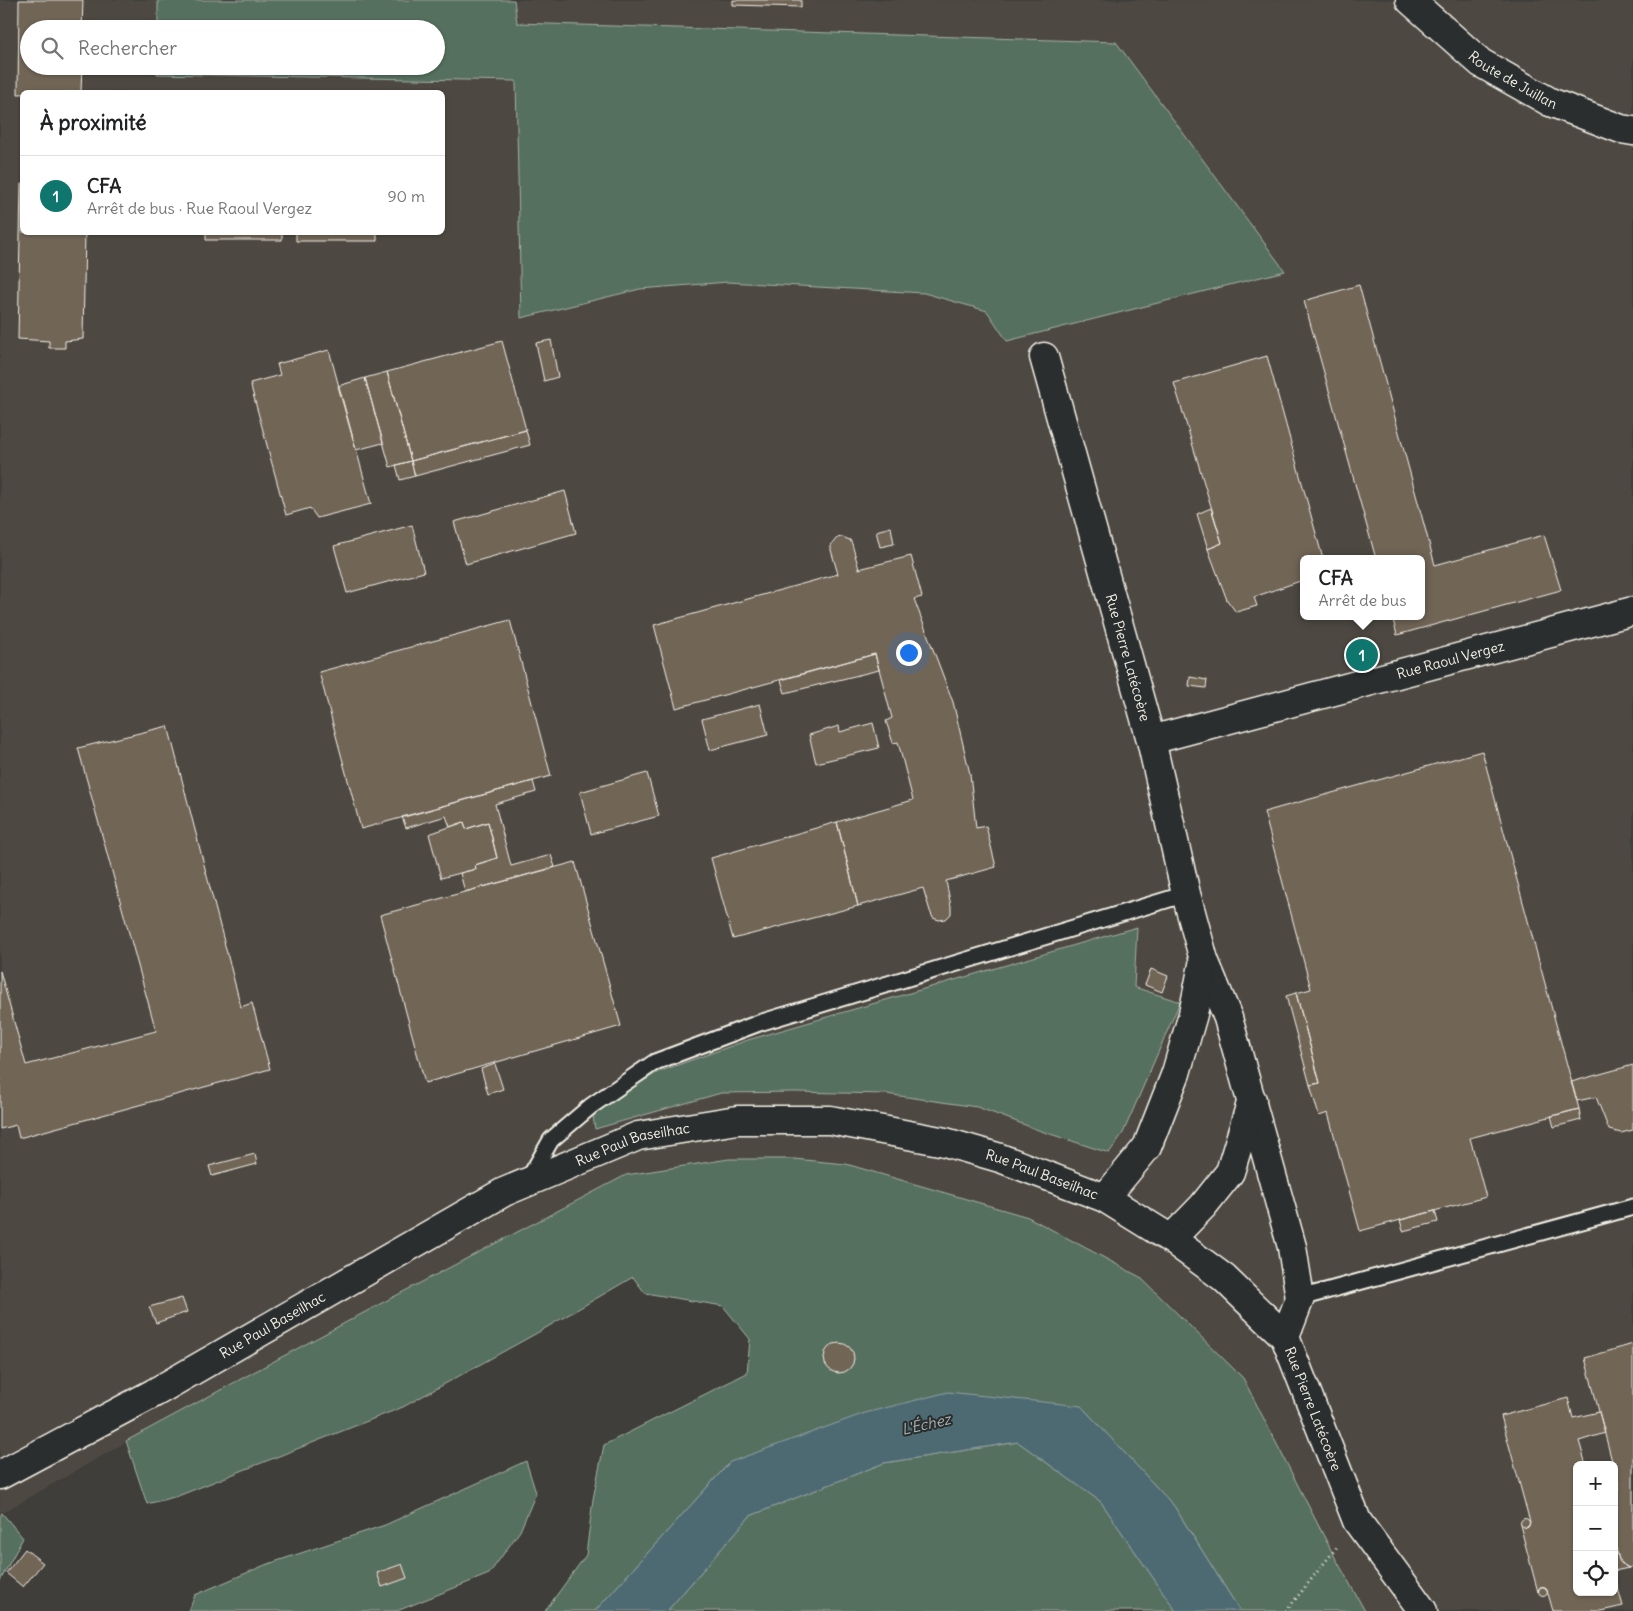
<!DOCTYPE html>
<html lang="fr">
<meta charset="utf-8">
<style>
:root{--surface:#fff;--page:#f2f2f2;--text:#202124;--muted:#757577;--line:#e0e0e0;--accent:#0f766e}
body{margin:0;font-family:Delius,sans-serif;background:var(--page);color:var(--text)}
.controls{position:absolute;right:15px;bottom:15px;display:grid;overflow:hidden;border-radius:8px;box-shadow:0 1px 4px #0004}
.controls button{width:45px;height:45px;display:grid;place-items:center;padding:0;border:0;border-bottom:1px solid var(--line);background:var(--surface);color:var(--text);font:25px sans-serif}
.you{position:absolute;left:908px;top:652px;width:18px;height:18px;margin:-12px;border:4px solid #fff;border-radius:50%;background:#1a73e8;box-shadow:0 0 0 8px #1a73e833}
.badge{display:grid;place-items:center;width:32px;height:32px;border-radius:50%;background:var(--accent);color:#fff;font-size:16px;font-weight:700}
.pin{position:absolute;translate:-50% -50%;border:2px solid #fff;box-shadow:0 1px 5px #0006}
.popup{position:absolute;left:1300px;top:555px;width:125px;height:65px;box-sizing:border-box;display:grid;place-content:center;border-radius:8px;background:var(--surface);filter:drop-shadow(0 1px 4px #0005);font-size:16px;white-space:nowrap;color:var(--muted)}
.popup b{font-size:19px;color:var(--text)}
.popup::after{content:'';position:absolute;left:50%;top:100%;margin-left:-10px;border:10px solid transparent;border-top-color:var(--surface)}
.list{margin:0;padding:0;list-style:none}
h2{display:flex;justify-content:space-between;align-items:center;height:65px;margin:0;padding:0 20px;font-size:21px}
h2 small{font-size:16px;font-weight:400;color:var(--muted)}
.list li{display:grid;grid-template-columns:32px 1fr auto;gap:15px;align-items:center;box-sizing:border-box;height:80px;padding:0 20px;border-top:1px solid var(--line)}
.list b{display:block;font-size:19px;white-space:nowrap}
.list p{margin:0;font-size:16px;white-space:nowrap;color:var(--muted)}
.list em{font-size:16px;font-style:normal;color:var(--muted)}
.icon{flex:none;width:28px;height:28px;fill:none;stroke:currentColor;stroke-width:2;stroke-linecap:round;stroke-linejoin:round}
.map{position:relative;flex:none;width:1633px;height:1611px;overflow:hidden}
.search{position:absolute;background:var(--surface);box-shadow:0 1px 4px #0004;left:20px;top:20px;width:425px;height:55px;display:flex;align-items:center;gap:12px;box-sizing:border-box;padding:0 18px;border-radius:28px;color:var(--muted);font-size:19px}
.panel{position:absolute;background:var(--surface);box-shadow:0 1px 4px #0004;left:20px;top:90px;width:425px;height:145px;border-radius:8px}
.map>svg:first-child{display:block}
.built{fill:#4e4a43;fill-rule:evenodd}
.green{fill:#56705f;stroke:#a5b0a4}
.water{fill:#4e6a73;stroke:#90a0a2}
.building{fill:#716557;stroke:#f4f1e8}
.lines{fill:none;stroke-linecap:round;stroke-linejoin:round}
.service-casing{stroke:#f4f1e8;stroke-width:19}
.minor-casing{stroke:#f4f1e8;stroke-width:31}
.tertiary-casing{stroke:#f4f1e8;stroke-width:31}
.path{stroke:#f4f1e8;stroke-width:3;stroke-dasharray:1 4;stroke-linecap:butt}
.service{stroke:#2a2d2e;stroke-width:15}
.minor{stroke:#2a2d2e;stroke-width:28}
.tertiary{stroke:#2a2d2e;stroke-width:28}
.labels{text-anchor:middle;dominant-baseline:central;stroke-width:4;stroke-linejoin:round;paint-order:stroke}
.street-label{font-size:14px;fill:#f4f1e8;stroke:#2a2d2e}
.water-label{font-size:15px;font-style:italic;fill:#a9b4b3;stroke:#2a2d2e}
</style>
<div class="map">
<svg width="1633" height="1611" viewBox="0 0 1633 1611">
<rect width="100%" height="100%" fill="#3f3e3a"/>
<filter id="ink" filterUnits="userSpaceOnUse"><feTurbulence type="fractalNoise" baseFrequency=".02" numOctaves="2"/><feDisplacementMap in="SourceGraphic" scale="10" xChannelSelector="R" yChannelSelector="G"/><feConvolveMatrix kernelMatrix="1 2 1 2 8 2 1 2 1" color-interpolation-filters="sRGB"/></filter>
<g filter="url(#ink)">
<path class="built" d="M0 0H1633V1611H1365L1332 1552 1028 1217 846 1164 795 1159 626 1175 380 1304 161 1422 2 1513 0 1517ZM29 29H436V66H29ZM22 92H442V232H22ZM1303 559H1421V616H1303ZM1137 927 1134 987 1179 1002 1123 1133 1109 1153 1041 1131 977 1107 886 1094 795 1092 721 1093 595 1129 593 1116 612 1100 658 1072 748 1040ZM1577 1465H1614V1592H1577Z"/>
<path class="green" d="M158 0H514L517 23 1116 42 1285 271 1007 341 987 311 924 293 728 282 640 289 521 318 516 81 157 74V66H436V29H158Z
M1137 927 1134 987 1180 1002 1123 1133 1109 1153 1041 1131 977 1107 886 1094 795 1092 721 1093 595 1129 593 1116 612 1100 658 1072 748 1040Z
M729 1159H794L846 1164 1028 1217 1140 1277 1243 1378 1332 1552 1365 1611H1240L1174 1506 1081 1406 730 1462 595 1611H545L586 1555 593 1499 604 1445 747 1373 750 1339 723 1306 645 1293 633 1277 537 1333 403 1407 178 1496 147 1504 126 1441 380 1304 626 1175Z
M1018 1442 1101 1502 1176 1611H667L750 1516 884 1463Z
M526 1461 536 1493 520 1531 489 1574 397 1611H189L195 1595 265 1565 385 1525Z
M2 1513 23 1538 0 1581V1517Z"/>
<path class="water" d="M948 1392 1081 1406 1174 1506 1240 1611H1176L1101 1502 1018 1442 884 1463 750 1516 667 1611H595L730 1462 865 1413Z"/>
<path class="building" d="M19 0H83L82 29H29V66H82L81 92 18 94Z
M733 0H801V7L733 5Z
M21 184H22V232H85L83 339 65 341V348H49V341L18 339Z
M206 232H282V240H206Z
M296 232H377V241H296Z
M1359 285 1435 565 1544 535 1561 590 1397 635 1392 616H1421V559H1376L1304 301Z
M551 340 558 377 544 381 536 343Z
M502 341 526 430 411 461 387 372Z
M329 350 371 504 317 518 310 508 286 515 250 383 280 375 277 364Z
M1267 356 1323 559H1303V580L1254 597 1257 606 1236 612 1227 600 1208 549 1222 543 1174 383Z
M387 372 411 461 390 467 365 378Z
M365 378 383 443 356 450 338 386Z
M526 430 530 445 415 476 411 461Z
M411 461 415 476 400 480 396 465Z
M565 491 576 533 466 564 454 522Z
M1211 508 1222 543 1208 549 1197 514Z
M412 525 424 572 347 593 334 546Z
M891 527 894 544 880 547 876 531Z
M842 537 850 540 852 544 859 569 911 556 922 597 914 599 953 702 970 774 976 828 986 826 996 867 946 881 951 906V914L946 919 939 920 933 918 930 911 923 888 858 906 837 822 913 800 898 742 893 743 886 721 892 718 875 654 676 708 654 625 838 574 831 550V545L837 538Z
M510 620 551 776 361 829 319 672Z
M875 654 879 670 785 693 781 680Z
M1190 677 1207 680 1206 688 1189 686Z
M760 704 768 735 710 750 702 719Z
M873 723 879 748 816 763 809 735 839 726 840 732Z
M168 726 241 1007 252 1003 270 1069 19 1138 16 1125 0 1129V971L26 1065 156 1031 78 748Z
M1482 751 1579 1109 1470 1138 1486 1197 1360 1231 1328 1113 1319 1116 1310 1085 1320 1083 1296 993 1311 989 1264 812Z
M647 773 659 816 591 834 580 792Z
M533 781 536 792 495 804 511 866 551 855 555 867 465 892 460 873 476 869 475 865 497 858 488 822 466 829 464 822 450 827 446 816 406 828 402 817Z
M464 822 466 829 488 822 497 858 475 865 476 869 441 878 429 834Z
M837 822 858 906 733 939 711 858Z
M575 862 621 1026 425 1083 380 915Z
M1151 969 1168 976 1162 992 1145 985Z
M1296 993 1320 1083 1310 1085 1286 996Z
M495 1064 503 1089 488 1094 481 1069Z
M1633 1065V1130L1621 1133 1609 1130 1596 1097 1577 1101 1571 1082Z
M1579 1109 1581 1120 1554 1127 1551 1116Z
M255 1154 257 1164 212 1176 209 1166Z
M1435 1211 1438 1222 1403 1231 1400 1220Z
M182 1298 187 1312 156 1323 149 1307Z
M824 1358a15 15 0 1 1 30 0a15 15 0 1 1-30 0Z
M1633 1344V1566L1629 1568 1620 1563 1614 1542V1489L1619 1488 1614 1465H1613L1585 1358Z
M1568 1398 1573 1418 1599 1412 1605 1433 1579 1441 1586 1465H1577V1592H1614V1575L1623 1606 1601 1611H1553L1547 1590 1544 1587H1540L1538 1592 1520 1525 1527 1528 1529 1526 1530 1522 1501 1416Z
M1520.5 1523a4.5 4.5 0 1 1 9 0a4.5 4.5 0 1 1-9 0Z
M1614 1542 1620 1563 1629 1568 1614 1571Z
M25 1549 43 1563 23 1587 6 1573Z
M402 1564 407 1578 382 1587 377 1573Z
M1538.5 1591a4.5 4.5 0 1 1 9 0a4.5 4.5 0 1 1-9 0Z"/>
<g class="lines">
<g class="service-casing">
<path id="service" d="M528 1180 551 1140 591 1106 655 1062 759 1023 1186 894
M1300 1298 1633 1207"/>
</g>
<g class="minor-casing">
<g id="minor">
<path id="s1" d="M1044 357 1151 740 1186 894 1204 960 1228 1018 1292 1247 1300 1298 1285 1337 1357 1521 1423 1611"/>
<path id="s2" d="M1151 740 1633 611"/>
<path d="M1105 1198 1147 1147 1176 1073 1193 1014 1204 960"/>
<path d="M1171 1239 1203 1206 1230 1172 1252 1100"/>
<path id="s3" d="M0 1475 154 1393 504 1192 638 1136 737 1120H830L945 1142 1000 1158 1105 1198 1171 1239 1224 1278 1285 1337"/>
</g>
</g>
<g class="tertiary-casing">
<g id="tertiary">
<path id="s4" d="M1410 0 1481 63 1550 102 1621 129 1633 131"/>
</g>
</g>
<path class="path" d="M1286 1611 1337 1547"/>
<use href="#service" class="service"/>
<use href="#minor" class="minor"/>
<use href="#tertiary" class="tertiary"/>
</g>
</g>
<g class="labels">
<g class="street-label">
<text stroke="none"><textPath href="#s4" startOffset="131">Route de Juillan</textPath></text>
<text stroke="none"><textPath href="#s1" startOffset="312">Rue Pierre Latécoère</textPath></text>
<text stroke="none"><textPath href="#s2" startOffset="310">Rue Raoul Vergez</textPath></text>
<text stroke="none"><textPath href="#s3" startOffset="716">Rue Paul Baseilhac</textPath></text>
<text stroke="none"><textPath href="#s3" startOffset="1136">Rue Paul Baseilhac</textPath></text>
<text stroke="none"><textPath href="#s3" startOffset="311">Rue Paul Baseilhac</textPath></text>
<text stroke="none"><textPath href="#s1" startOffset="1095">Rue Pierre Latécoère</textPath></text>
</g>
<g class="water-label">
<text transform="translate(926 1424) rotate(-13)">L'Échez</text>
</g>
</g>
</svg>
<div class="controls">
<button>+</button>
<button>−</button>
<button><svg class="icon" aria-label="locate" viewBox="0 0 24 24"><circle cx="12" cy="12" r="6"/><path d="M12 2v4M12 18v4M2 12h4M18 12h4"/></svg></button>
</div>
<div class="you"></div>
<div class="pin badge" style="left:1362px;top:655px">1</div>
<div class="popup"><b>CFA</b>Arrêt de bus</div>
<div class="search"><svg class="icon" aria-label="search" viewBox="0 0 24 24"><circle cx="10" cy="10" r="6"/><path d="M15 15l6 6"/></svg>Rechercher</div>
<section class="panel">
<h2>À proximité<small></small></h2>
<ul class="list">
<li><span class="badge">1</span><div><b>CFA</b><p>Arrêt de bus · Rue Raoul Vergez</p></div><em>90 m</em></li>
</ul>
</section>
</div>
